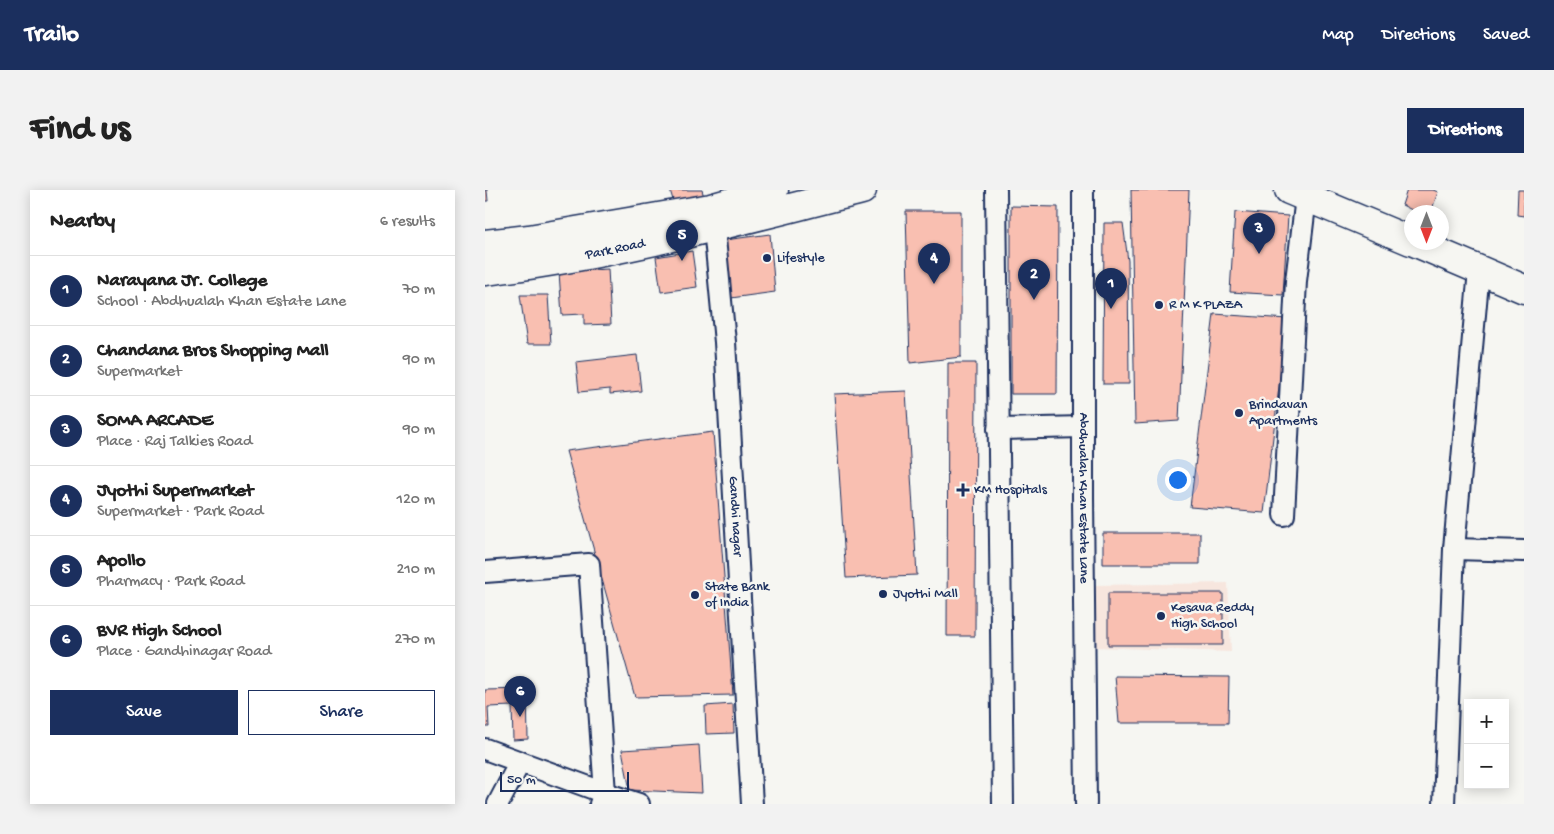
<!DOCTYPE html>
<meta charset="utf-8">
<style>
:root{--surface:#fff;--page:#f2f2f2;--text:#222;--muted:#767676;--line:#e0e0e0;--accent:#1b2f5e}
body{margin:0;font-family:"Gochi Hand",sans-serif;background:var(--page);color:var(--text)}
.controls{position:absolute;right:15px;bottom:15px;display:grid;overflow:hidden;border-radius:0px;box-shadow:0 2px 12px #0003}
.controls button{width:45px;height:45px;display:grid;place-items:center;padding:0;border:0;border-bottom:1px solid var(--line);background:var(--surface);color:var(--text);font:25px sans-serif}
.compass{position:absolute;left:919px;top:15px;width:45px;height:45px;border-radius:50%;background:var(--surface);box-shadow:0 2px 12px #0003;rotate:180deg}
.scale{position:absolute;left:15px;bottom:12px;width:129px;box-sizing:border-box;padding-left:5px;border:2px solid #1b2f5e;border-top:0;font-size:14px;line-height:18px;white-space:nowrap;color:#1b2f5e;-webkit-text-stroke:4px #f6f6f2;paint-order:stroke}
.you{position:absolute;left:692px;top:289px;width:18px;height:18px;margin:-12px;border:4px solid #fff;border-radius:50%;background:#1a73e8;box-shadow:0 0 0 8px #1a73e833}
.badge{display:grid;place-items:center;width:32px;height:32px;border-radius:50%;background:var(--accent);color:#fff;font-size:16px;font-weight:700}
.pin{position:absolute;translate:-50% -41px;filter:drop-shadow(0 1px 2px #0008)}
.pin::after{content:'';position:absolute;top:26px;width:18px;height:15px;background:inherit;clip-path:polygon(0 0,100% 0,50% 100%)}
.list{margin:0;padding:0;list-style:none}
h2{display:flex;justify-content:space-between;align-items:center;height:65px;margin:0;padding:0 20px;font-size:21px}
h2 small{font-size:16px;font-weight:400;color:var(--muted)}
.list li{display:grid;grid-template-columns:32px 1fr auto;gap:15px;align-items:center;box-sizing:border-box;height:70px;padding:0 20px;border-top:1px solid var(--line)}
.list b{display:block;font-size:19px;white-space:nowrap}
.list p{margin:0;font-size:16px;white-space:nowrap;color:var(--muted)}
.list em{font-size:16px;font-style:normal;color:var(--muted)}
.actions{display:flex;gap:10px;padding:15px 20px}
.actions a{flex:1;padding:11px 0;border:1px solid var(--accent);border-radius:0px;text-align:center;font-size:18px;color:var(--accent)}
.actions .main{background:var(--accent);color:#fff}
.map{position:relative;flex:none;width:1039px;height:614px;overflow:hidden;border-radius:0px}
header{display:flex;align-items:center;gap:30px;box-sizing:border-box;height:70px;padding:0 25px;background:var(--accent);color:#fff}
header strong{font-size:24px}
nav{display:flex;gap:28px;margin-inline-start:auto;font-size:18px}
.intro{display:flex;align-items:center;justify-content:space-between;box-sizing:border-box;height:120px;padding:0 30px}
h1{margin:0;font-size:35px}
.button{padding:12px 22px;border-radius:0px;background:var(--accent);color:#fff;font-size:18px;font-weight:700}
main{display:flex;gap:30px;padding:0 30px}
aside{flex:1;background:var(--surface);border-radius:0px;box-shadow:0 2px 12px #0003}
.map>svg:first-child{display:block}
.built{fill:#f7e6de}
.building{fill:#f9bfb1;stroke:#1b2f5e}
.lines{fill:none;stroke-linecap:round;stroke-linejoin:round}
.street-casing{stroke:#1b2f5e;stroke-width:24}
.secondary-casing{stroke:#1b2f5e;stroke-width:31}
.primary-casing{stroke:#1b2f5e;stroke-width:31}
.street{stroke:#f6f6f2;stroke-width:20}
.secondary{stroke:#f6f6f2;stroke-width:28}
.primary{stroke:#f6f6f2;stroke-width:28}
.poi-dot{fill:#1b2f5e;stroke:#f6f6f2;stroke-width:2}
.labels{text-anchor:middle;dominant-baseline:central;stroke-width:5;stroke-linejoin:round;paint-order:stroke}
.street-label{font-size:14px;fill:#1b2f5e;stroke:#f6f6f2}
.poi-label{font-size:14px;fill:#1b2f5e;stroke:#f6f6f2;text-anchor:start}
</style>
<header>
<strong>Trailo</strong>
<nav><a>Map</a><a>Directions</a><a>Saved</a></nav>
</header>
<div class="intro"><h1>Find us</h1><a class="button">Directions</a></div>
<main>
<aside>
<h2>Nearby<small>6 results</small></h2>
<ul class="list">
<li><span class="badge">1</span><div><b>Narayana Jr. College</b><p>School · Abdhualah Khan Estate Lane</p></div><em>70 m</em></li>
<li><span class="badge">2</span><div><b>Chandana Bros Shopping Mall</b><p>Supermarket</p></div><em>90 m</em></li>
<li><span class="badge">3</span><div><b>SOMA ARCADE</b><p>Place · Raj Talkies Road</p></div><em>90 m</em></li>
<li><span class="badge">4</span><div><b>Jyothi Supermarket</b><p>Supermarket · Park Road</p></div><em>120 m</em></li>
<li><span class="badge">5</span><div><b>Apollo</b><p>Pharmacy · Park Road</p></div><em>210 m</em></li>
<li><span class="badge">6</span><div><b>BVR High School</b><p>Place · Gandhinagar Road</p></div><em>270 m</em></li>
</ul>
<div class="actions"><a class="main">Save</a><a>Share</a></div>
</aside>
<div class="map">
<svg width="1039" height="614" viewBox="0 0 1039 614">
<rect width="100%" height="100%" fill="#f6f6f2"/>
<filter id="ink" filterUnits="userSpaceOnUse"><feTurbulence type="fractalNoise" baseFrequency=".02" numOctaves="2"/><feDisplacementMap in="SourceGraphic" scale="10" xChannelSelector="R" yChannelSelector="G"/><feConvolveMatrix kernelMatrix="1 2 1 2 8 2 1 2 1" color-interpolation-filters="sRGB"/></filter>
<g filter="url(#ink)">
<path class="built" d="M743 393 746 462 608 457V395Z"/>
<path class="building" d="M0 0H2L3 11H0Z
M185 0H217L219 7 200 11 199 8 188 10Z
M646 0H704L694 231 650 234Z
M922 0H948L953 2 946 22H931L917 15Z
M1033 0H1039V26L1032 25Z
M526 16 573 17 572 204H526Z
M421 21H476V167L425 173Z
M750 22 803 26 798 105 745 102Z
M619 33H638L643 71 644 194H618Z
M285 44 290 102 246 108 240 50Z
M207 61 212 97 176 102 171 67Z
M123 79 126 134 99 135V124L77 125 74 82Z
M35 105H63L66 154H42Z
M729 124 802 129 779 323 705 317Z
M152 165 156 201 125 204V199L94 202 91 172Z
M463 173H491L490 446H462Z
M421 201 432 385 361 388 349 204Z
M228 242 248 505 150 507 81 261Z
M618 343H715V374H618Z
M623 403H738V455H623Z
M630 486 744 487 743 533H634Z
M42 499 43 549 28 550 27 516 3 517 4 537H0V500Z
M248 514 249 543 221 544 220 516Z
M214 555 217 603 145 600 137 560Z"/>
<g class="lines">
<g class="street-casing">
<g id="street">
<path d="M511 0 518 614"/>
<path id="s1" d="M598 0V307L601 614"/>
<path id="s2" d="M229 38 240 152 267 614"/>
<path d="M513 239 598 237"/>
<path d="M799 325 811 91 821 7"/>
<path d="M969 359 1039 361"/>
<path d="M0 382 104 374 120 603 115 614"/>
<path d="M0 559 120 603 154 614"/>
<path d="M13 614 35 572"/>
<path d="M959 614 969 359 994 80"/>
</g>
</g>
<g class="secondary-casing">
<path id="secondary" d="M804 0 926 51
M929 52 1039 99"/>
</g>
<g class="primary-casing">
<g id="primary">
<path d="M0 54 44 49 226 18 289 0"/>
<path id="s3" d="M0 81C128 66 252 31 377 0"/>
</g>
</g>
<use href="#street" class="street"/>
<use href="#secondary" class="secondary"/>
<use href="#primary" class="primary"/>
</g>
</g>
<g class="poi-dot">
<circle cx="282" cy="68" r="5"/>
<circle cx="674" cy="115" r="5"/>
<circle cx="754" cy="223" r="5"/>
<path d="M475.5 292.5h5v5h5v5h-5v5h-5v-5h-5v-5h5z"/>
<circle cx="398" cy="404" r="5"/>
<circle cx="210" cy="405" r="5"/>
<circle cx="676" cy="426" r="5"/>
</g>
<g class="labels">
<g class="street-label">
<text stroke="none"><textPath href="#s3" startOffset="132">Park Road</textPath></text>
<text stroke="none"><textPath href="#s1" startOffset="308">Abdhualah Khan Estate Lane</textPath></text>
<text stroke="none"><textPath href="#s2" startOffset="289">Gandhi nagar</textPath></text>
</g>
<g class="poi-label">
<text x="292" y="68">Lifestyle</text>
<text x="684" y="115">R M K PLAZA</text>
<text x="764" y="215">Brindavan<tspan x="764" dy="16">Apartments</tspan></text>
<text x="489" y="300">KM Hospitals</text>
<text x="220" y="397">State Bank<tspan x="220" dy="16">of India</tspan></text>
<text x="408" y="404">Jyothi Mall</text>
<text x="686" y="418">Kesava Reddy<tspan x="686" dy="16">High School</tspan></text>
</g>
</g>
</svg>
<div class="controls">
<button>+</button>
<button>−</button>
</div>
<svg class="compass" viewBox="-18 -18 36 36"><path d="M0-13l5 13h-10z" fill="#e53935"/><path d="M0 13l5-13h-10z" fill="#767676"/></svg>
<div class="scale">50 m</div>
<div class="you"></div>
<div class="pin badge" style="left:626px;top:119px">1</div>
<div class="pin badge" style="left:549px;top:110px">2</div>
<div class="pin badge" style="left:774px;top:64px">3</div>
<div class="pin badge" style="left:449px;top:94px">4</div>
<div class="pin badge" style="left:197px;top:71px">5</div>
<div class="pin badge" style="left:35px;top:527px">6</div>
</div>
</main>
